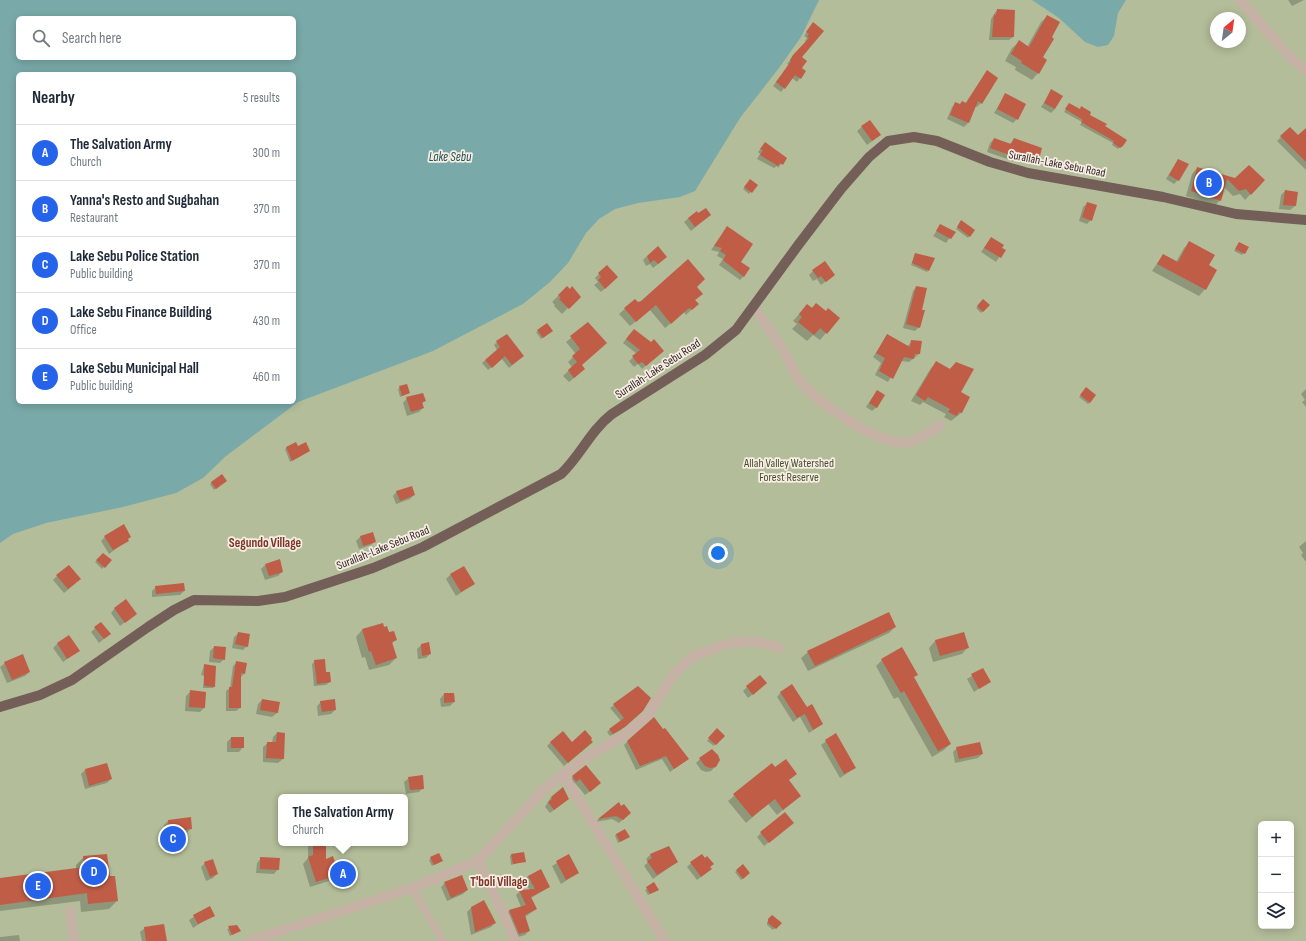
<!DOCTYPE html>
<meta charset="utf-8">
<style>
:root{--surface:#fff;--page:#f6f6f7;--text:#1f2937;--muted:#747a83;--line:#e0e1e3;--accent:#2563eb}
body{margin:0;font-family:"Sofia Sans Condensed",sans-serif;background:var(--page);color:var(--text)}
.controls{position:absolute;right:12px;bottom:12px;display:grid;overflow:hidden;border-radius:6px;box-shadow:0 2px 10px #0003}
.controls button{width:36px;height:36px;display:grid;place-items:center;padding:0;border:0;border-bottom:1px solid var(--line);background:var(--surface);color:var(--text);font:20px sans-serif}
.compass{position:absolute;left:1210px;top:12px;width:36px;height:36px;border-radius:50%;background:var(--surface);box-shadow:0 2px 10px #0003;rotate:29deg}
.you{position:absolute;left:718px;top:553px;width:14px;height:14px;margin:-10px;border:3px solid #fff;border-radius:50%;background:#1a73e8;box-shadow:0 0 0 6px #1a73e833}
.badge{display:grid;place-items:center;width:26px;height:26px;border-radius:50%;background:var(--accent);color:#fff;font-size:13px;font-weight:700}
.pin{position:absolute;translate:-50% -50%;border:2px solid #fff;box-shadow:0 1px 4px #0006}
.popup{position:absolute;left:278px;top:794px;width:130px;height:52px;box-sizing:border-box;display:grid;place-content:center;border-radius:6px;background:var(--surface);filter:drop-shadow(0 1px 3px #0005);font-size:13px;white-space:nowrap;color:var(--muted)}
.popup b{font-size:15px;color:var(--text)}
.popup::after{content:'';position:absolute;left:50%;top:100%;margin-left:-8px;border:8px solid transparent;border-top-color:var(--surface)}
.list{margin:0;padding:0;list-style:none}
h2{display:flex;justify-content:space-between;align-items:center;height:52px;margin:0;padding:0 16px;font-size:17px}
h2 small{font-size:13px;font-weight:400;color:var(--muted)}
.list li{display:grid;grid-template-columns:26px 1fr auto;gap:12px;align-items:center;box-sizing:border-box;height:56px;padding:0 16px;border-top:1px solid var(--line)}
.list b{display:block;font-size:15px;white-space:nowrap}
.list p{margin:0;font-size:13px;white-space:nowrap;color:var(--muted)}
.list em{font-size:13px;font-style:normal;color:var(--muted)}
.icon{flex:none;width:22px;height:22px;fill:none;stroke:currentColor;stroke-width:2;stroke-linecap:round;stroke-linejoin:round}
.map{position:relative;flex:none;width:1306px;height:941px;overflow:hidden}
.search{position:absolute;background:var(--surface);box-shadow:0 2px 10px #0003;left:16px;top:16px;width:280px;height:44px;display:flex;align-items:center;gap:10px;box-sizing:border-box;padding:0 14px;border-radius:6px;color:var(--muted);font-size:15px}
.panel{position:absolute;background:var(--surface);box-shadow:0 2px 10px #0003;left:16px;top:72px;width:280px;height:332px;border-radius:6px}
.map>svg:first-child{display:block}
.green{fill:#b3bd99;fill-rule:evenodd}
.water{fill:#79aaa9;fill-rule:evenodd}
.shadow{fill:#0003}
.building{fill:#bf5d47}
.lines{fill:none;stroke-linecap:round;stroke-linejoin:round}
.lane{stroke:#c6b2a5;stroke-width:7}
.street{stroke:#c6b2a5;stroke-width:10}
.primary{stroke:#745f58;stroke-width:10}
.labels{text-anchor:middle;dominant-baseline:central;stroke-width:3.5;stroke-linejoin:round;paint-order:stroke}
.street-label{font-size:12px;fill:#322926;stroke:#f7ede4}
.park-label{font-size:12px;fill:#444f2b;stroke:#f7ede4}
.water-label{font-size:13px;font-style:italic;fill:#1e5151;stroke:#f7ede4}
.neighbourhood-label{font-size:13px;font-weight:bold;fill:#7c3424;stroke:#f7ede4}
</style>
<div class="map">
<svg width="1306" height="941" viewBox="0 0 1306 941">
<rect width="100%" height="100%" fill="#efe3d8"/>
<path class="green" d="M0 0H1306V941H0ZM18 18H294V58H18ZM1216 18H1240V42H1216ZM18 74H294V402H18ZM281 797H405V843H281ZM1261 824H1291V926H1261Z"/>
<path class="water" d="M0 0H819L801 37 779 68 740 118 695 191 680 197 638 203 615 209 599 219 586 233 568 263 550 282 523 304 433 351 298 402 226 456 203 478 176 493 123 507 46 523 13 534 0 543ZM18 18H294V58H18ZM18 74H294V402H18Z
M1032 0H1126L1118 13 1114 36 1108 45 1098 47 1085 42 1059 18Z"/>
<path class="shadow" d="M1288 0H1304L1292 6Z
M997 10 1013 37 1009 40H989L991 19Z
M1048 16 1038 73 1032 80 1015 70 1016 67 1005 61 1012 48 1019 42 1027 47 1041 22Z
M810 27 822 31 801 58 800 68 805 71 797 82 792 78 781 92 773 86 789 65 787 64 790 60 806 42 805 41 807 38 804 36Z
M987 71 997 78 981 103 977 107 975 106 968 123 964 127 947 119 952 107 956 103 959 105 965 104Z
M1052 91 1055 109 1051 113 1041 107Z
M1006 94 1017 119 1013 123 994 113Z
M1068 106 1089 115 1125 140 1118 149 1112 145 1113 143 1080 125 1082 122 1064 112Z
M869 121 875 139 867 145 857 131Z
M1290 128 1298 137H1306V170L1277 141Z
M994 139 1009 145 1014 139 1041 149 1039 156 1035 160 1017 157 1013 161 987 152 990 143Z
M762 147 786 158 778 168 777 166 774 168 757 159 760 154 758 152Z
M1178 160V180L1174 184 1166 179Z
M1197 168 1236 180H1264L1245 200 1240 194 1233 196 1224 187 1220 200 1215 206 1186 196 1192 174Z
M750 181 756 186 749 194 743 189Z
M1285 191 1295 206 1290 210 1279 209 1281 195Z
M1088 203 1091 220 1087 224 1079 221 1083 207Z
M696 212 698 215H710L691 231 684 222Z
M961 221 969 236 968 238 956 229Z
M941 225 954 232 946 243 933 236Z
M727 228 750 249 740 262 744 276 740 280 719 265 723 259 717 256 719 252 711 250Z
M991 238 1004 250 996 262 981 252Z
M1190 242 1208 266 1216 270 1205 289 1199 296 1152 271 1163 255 1176 262 1184 248Z
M1239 243 1244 253 1242 255 1234 251Z
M915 254 928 271 927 272 911 265Z
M647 256 662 261 653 268 650 264 646 266 643 260Z
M607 266 617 277 601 292 594 285 598 282 595 278Z
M813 271 834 275 821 285 817 279 813 281 809 275Z
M567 287 579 297 562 314 554 306 555 305 552 302Z
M696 287 702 294 694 301 692 309 686 315 684 312 665 328 650 310 630 326 619 314 635 300 638 303Z
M916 287 921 310 919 327 915 331 903 328 913 291Z
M983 301 988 305 981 313 976 308Z
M816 304 826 333 820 340 813 335 807 341 792 329 797 324 793 321 807 305 811 309Z
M588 324 579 374 569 382 563 376 572 367 568 362 576 354 566 342Z
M538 331 549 333 541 339 536 332Z
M630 334 659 355 642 369 638 364 634 367 629 361 637 354 623 343Z
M888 335 907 347 912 341 919 354 909 362 901 361 888 382 875 375 881 363 873 357Z
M497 342 520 359 509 368 502 359 488 370 482 363 497 350 494 345Z
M936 363 949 370 956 363 960 393 969 398 961 413 951 421 944 417 946 414 923 402 920 405 911 401 931 368Z
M400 387 409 393 400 397 398 389Z
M1087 389 1090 402 1088 404 1079 397Z
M1306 389V407L1302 402 1305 400 1301 394Z
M877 391V407L872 411 866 407Z
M407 398 425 401 422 404 423 408 419 412 407 416 403 403Z
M287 447H298L309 451 290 462 285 449Z
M212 482H224L214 490 210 484Z
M397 491 414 495 410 499 396 504 393 496Z
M105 537 127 539 128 540 109 554 101 541Z
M360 537 375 541 371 545 359 549 356 541Z
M1306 541V562L1301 555 1303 553 1299 547Z
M103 554 110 560 102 569 95 562Z
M265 565 282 572 278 576 265 580 261 569Z
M450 575 474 584 456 596 446 579Z
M57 576 76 583 64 593 53 580Z
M156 587 184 591 180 595 152 597V591Z
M115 608 136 614 120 626 111 613Z
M101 623 105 638 99 643 91 632Z
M382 624 396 640 391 644 396 658 389 665 369 670 365 657 362 658 356 637 362 630Z
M895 627 889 633 808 671 801 658 808 652Z
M239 633 247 646 243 650 232 648 234 637Z
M964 633 968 647 962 654 933 662 929 648 935 641Z
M58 643 78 651 63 662 53 648Z
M428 643 430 654 426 658 418 659 417 649 421 645Z
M214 647 224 659 220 663 209 662 210 651Z
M882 660 917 674 913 678 950 744 944 750 932 757 898 697 894 699 876 666Z
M315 661 325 673 330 682 326 685 314 686 312 664Z
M237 662 244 674 241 677 240 708 236 711H226V691L230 688 233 666Z
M5 663 29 672 25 676 7 683 0 667Z
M204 665 214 687 213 688H203L204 676 201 675Z
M983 669 990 681 974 692 967 679Z
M747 687H762L748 698 743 691Z
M637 688 638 714 621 730 610 736 607 732 621 721 610 708Z
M190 692 204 708 200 712 185 711 186 696Z
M781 692 806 708 822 724 809 733 800 717 793 722 777 697Z
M444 694 454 702 450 706 441 707 440 699Z
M262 700 278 703 277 713 272 717 256 714 258 704Z
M321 702 335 710 331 714 318 716 317 706Z
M717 730 723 736 714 746 707 741Z
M277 733 283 759 278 763 263 762V747L268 743H272L273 737Z
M836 734 855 768 840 778 821 745Z
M231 738 243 747 239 752H227V742Z
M628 741 688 759 670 772 662 759 636 770 624 745Z
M551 742 587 746 564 766 547 746Z
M957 748 982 754 978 758 955 763 953 752Z
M700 759 715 767 711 771 706 772 701 770 696 763Z
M106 764 111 779 107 783 85 789 81 774 85 770Z
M772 764 800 796 777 815 768 804 746 823 728 801Z
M586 767 596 787 585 795 575 783 571 785 568 781Z
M409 778 423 788 419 792 406 794 404 782Z
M551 797 568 799 550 813 545 807Z
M618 803 626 817 619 823 612 819 595 822Z
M168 821 191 828 187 833 166 835 164 825Z
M788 827 764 846 757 837 761 833Z
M616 834 628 837 618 843 615 836Z
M310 843H325V860L338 875 332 880 310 887 303 864 308 858V846Z
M668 847 677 862 653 879 644 866 648 862 646 859 650 855Z
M511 855 524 861 511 865 510 856Z
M569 856 578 873 561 884 552 866Z
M84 857 109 877 117 901 109 909 81 912 80 901 0 911V879L76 869V865Z
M261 858 278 869 274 874 256 873 257 863Z
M431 858 440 862 432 866 429 860Z
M205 863 217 874 213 878 206 881 201 867Z
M691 863 709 867 711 869 697 880 687 867Z
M743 866 749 873 741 880 735 872Z
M528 876 549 887 531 898 536 909 525 917 529 931 525 935 515 938 505 915 509 911 521 907 516 895 520 891 530 890 524 881Z
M445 883 467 890 463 894 447 901 441 887Z
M654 884 656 891 648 895 645 890Z
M209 907 213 915 193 928 189 920Z
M472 907 495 923 491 927 471 935 467 912Z
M773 916 780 923 773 930 767 925V922Z
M237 926 239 931 230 936 227 929Z
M145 928 165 941H142L140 932Z
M19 935 20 941H0V937Z"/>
<path class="building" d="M997 9 1015 10 1014 37H992L994 14 996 15Z
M1047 15 1060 22 1052 37 1054 39 1043 57 1047 60 1039 74 1021 63 1022 61 1011 54 1019 40 1029 47Z
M813 22 824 31 802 57 807 61 802 68 806 71 801 79 795 75 785 89 776 82 791 61 790 60 793 55 809 38 807 37 809 34 806 32Z
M987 70 998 78 982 104 978 101 969 123 950 115 955 102 960 104 962 101 966 103Z
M1051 89 1063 96 1055 109 1044 103Z
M1005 93 1026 104 1018 120 997 109Z
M1069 103 1080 109 1081 106 1091 112 1090 115 1107 124 1105 126 1127 140 1123 146 1120 148 1113 143 1114 141 1081 122 1083 120 1065 109Z
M870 120 881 135 872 141 861 126Z
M1290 127 1298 135 1306 128V162L1280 136Z
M994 138 1011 144 1014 138 1042 148 1040 156 1019 153 1018 158 990 148Z
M765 142 787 158 783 165 780 163 778 166 760 155 763 150 760 149Z
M1178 159 1189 164 1179 181 1169 175Z
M1249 165 1265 180 1251 195 1246 189 1239 191 1227 179 1221 201 1191 191 1197 167 1235 178Z
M750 179 758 185 752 193 744 187Z
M1285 190 1298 192 1296 206 1283 205Z
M1087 202 1097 205 1092 221 1082 217Z
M706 208 711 215 695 227 688 218 697 211 698 213Z
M961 220 975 230 970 237 957 227Z
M940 224 956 232 951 239 936 231Z
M727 226 753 244 741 262 750 268 744 277 723 260 726 255 720 251 722 248 714 246Z
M991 237 1004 245 1002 248 1006 250 1001 258 984 248Z
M1189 241 1215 255 1209 265 1217 270 1206 290 1157 264 1163 254 1178 262Z
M1239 242 1249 247 1245 254 1235 249Z
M658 246 667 257 658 264 654 260 650 263 647 256Z
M915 253 935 258 929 271 912 263Z
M688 259 705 279 697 287 703 294 695 300 699 304 692 310 689 308 671 324 656 305 636 322 624 308 635 299 638 302 641 301Z
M825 261 835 275 826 282 821 276 818 278 812 270Z
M607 265 618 277 605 289 598 280 601 277 598 273Z
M567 286 570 289 572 286 581 297 569 309 559 299 561 298 558 295Z
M916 286 927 288 922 310H925L920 328 906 324Z
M983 299 990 305 983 312 977 306Z
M816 303 826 311 828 308 840 318 827 334 820 328 814 335 798 322 802 317 799 314 807 304 812 308Z
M588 322 607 343 582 365 585 369 574 378 568 370 577 362 572 356 580 349 570 336Z
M547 323 553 331 543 338 537 330Z
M634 329 651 342 654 339 664 351 646 366 642 362 638 364 632 356 640 350 626 339Z
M507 334 524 356 512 365 505 356 492 368 485 360 500 347 496 341Z
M887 334 910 347 911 340 922 341 920 354H915L914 359 904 357 893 379 879 371 885 358 876 353Z
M936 361 950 369 956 362 974 369 961 392 970 397 962 413 959 412 957 416 948 412 950 409 928 397 925 401 916 395Z
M407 384 410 393 402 396 399 386Z
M1086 387 1096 395 1090 403 1080 395Z
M877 390 885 395 877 408 869 403Z
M423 393 426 401 422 402 424 408 411 412 406 397Z
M296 442 298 446 306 442 310 451 292 461 286 447Z
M222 474 227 481 216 489 211 482Z
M412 486 415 495 400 501 396 491Z
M124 524 131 537 128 539 129 541 113 550 104 536Z
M373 532 376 542 363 546 360 536Z
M103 553 112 560 105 568 96 560Z
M280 559 283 572 269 576 265 564Z
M69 565 81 579 68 589 56 575Z
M464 566 475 584 461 592 450 574Z
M184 583 185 591 156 594 155 586Z
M126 599 137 614 125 623 114 608Z
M889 612 896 627 815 666 807 651Z
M101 622 111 634 104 639 94 627Z
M383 623 384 627 387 626 389 632 394 631 397 640 392 642 397 658 376 665 371 651 369 652 362 629Z
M238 632 250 634 248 647 235 644Z
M964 632 969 648 940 656 935 640Z
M69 635 80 651 67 659 57 643Z
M429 642 431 654 422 656 421 644Z
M214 646 226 647 225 660 213 658Z
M902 647 918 675 914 677 951 744 938 751 904 691 901 693 881 659Z
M23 654 30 672 12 680 4 662Z
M325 659 326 672H330L331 682 317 684 314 660Z
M236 661 247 663 245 674 241 673V708H229V687H232Z
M204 664 216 666 215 687 204 686Z
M983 668 991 682 979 689 971 674Z
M760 675 767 683 753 695 746 686Z
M792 684 807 707 812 704 823 724 813 730 805 714 797 718 780 692Z
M638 686 651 698 643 711 625 727 613 734 609 729 624 718 613 704Z
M190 690 206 692 205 708 189 707Z
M444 693H454L455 702 444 703Z
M262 699 280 702 278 713 260 710Z
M335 699 336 710 322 712 320 701Z
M654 717 663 729 665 728 689 759 674 769 666 756 640 766 627 741Z
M717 728 725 736 716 745 708 738Z
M585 730 592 738 591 740 593 742 568 763 550 742 563 731 572 742Z
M277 732 285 733 284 759 266 758 267 742H276Z
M836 733 856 768 844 774 825 740Z
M231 737H244V748H231Z
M980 742 983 754 959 759 956 747Z
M712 749 718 755 720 760 716 767 710 768 705 766 699 758Z
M786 759 797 774 789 780 801 796 783 810 775 799 752 817 733 794 772 763 775 767Z
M107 763 112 779 89 786 85 769Z
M586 765 601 783 590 792 580 779 576 782 572 776Z
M423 775 424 789 410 790 408 777Z
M563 787 569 799 554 810 548 802 552 799 551 797Z
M619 802 621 806 624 804 631 813 623 820 616 816 598 819Z
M785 812 794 823 769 843 760 832Z
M191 817 192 829 169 832 168 820Z
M625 829 630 837 620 842 616 834Z
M313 843H326V859L333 856 339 875 316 882 308 857 313 855Z
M669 846 678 862 657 875 647 861 652 858 650 854Z
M524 852 526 862 513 864 511 854Z
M439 853 443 861 434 865 430 857Z
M107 854 110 876H115L118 901 88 904 87 893 0 905V878L84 867 83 856Z
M569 854 579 873 566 880 556 861Z
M702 854 705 858 707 856 714 864 710 867 712 869 701 877 690 862Z
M260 857 280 858 279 870 260 869Z
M213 859 218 874 210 877 204 862Z
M743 864 750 873 743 879 736 870Z
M541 869 550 887 531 897 537 909 525 915 530 931 519 934 509 910 526 905 519 890 535 889 528 876Z
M462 875 468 890 451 898 444 882Z
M654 882 659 890 650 894 646 887Z
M484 900 496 923 475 932 471 907Z
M210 906 215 916 198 924 193 915Z
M772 915 782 923 776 929 768 923V919Z
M164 924 167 941H146L144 927Z
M237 925 241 931 232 935 228 926Z"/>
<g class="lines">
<path class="lane" d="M412 888 443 941"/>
<path class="street" d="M1240 0 1290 57 1306 71
M754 306C763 322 775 336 784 352 790 361 793 373 800 381 818 403 880 447 908 442 919 441 931 431 940 425
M563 774 665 941
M478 861 505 917 515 941
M70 911 74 941
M250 941 412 888 478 861 544 789 584 759 629 732 648 715 673 675 693 656 727 644 743 642H759L780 648"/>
<path class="primary" d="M0 707 40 695 72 680 148 627 174 610 194 600 258 601 285 597 373 568 423 547 561 474C581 455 590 431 612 414L705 355 736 330 799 244 841 189 869 157 888 141 914 137 937 141 990 162 1028 173 1163 197 1236 214 1306 220"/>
</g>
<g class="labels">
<g class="street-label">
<text transform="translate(1057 164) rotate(11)">Surallah-Lake Sebu Road</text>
<text transform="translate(658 369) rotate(-33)">Surallah-Lake Sebu Road</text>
<text transform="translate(383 548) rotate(-22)">Surallah-Lake Sebu Road</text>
</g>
<g class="park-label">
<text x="789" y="463">Allah Valley Watershed<tspan x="789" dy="14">Forest Reserve</tspan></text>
</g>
<g class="water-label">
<text x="450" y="157">Lake Sebu</text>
</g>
<g class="neighbourhood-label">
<text x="265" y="543">Segundo Village</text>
<text x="499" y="882">T'boli Village</text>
</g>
</g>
</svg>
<div class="controls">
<button>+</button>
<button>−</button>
<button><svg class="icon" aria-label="layers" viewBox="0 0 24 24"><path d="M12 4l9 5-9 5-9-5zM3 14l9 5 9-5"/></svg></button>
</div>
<svg class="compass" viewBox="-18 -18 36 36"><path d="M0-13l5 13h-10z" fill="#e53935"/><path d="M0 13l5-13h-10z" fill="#747a83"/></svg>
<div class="you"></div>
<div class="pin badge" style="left:343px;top:874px">A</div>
<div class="popup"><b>The Salvation Army</b>Church</div>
<div class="pin badge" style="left:1209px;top:183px">B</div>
<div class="pin badge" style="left:173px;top:839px">C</div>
<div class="pin badge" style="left:94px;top:872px">D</div>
<div class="pin badge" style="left:38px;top:886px">E</div>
<div class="search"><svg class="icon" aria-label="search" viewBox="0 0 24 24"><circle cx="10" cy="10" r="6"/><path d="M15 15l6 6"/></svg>Search here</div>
<section class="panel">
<h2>Nearby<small>5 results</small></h2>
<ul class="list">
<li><span class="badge">A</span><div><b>The Salvation Army</b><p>Church</p></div><em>300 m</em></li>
<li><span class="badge">B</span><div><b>Yanna's Resto and Sugbahan</b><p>Restaurant</p></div><em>370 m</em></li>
<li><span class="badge">C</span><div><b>Lake Sebu Police Station</b><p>Public building</p></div><em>370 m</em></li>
<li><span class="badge">D</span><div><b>Lake Sebu Finance Building</b><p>Office</p></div><em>430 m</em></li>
<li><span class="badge">E</span><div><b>Lake Sebu Municipal Hall</b><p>Public building</p></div><em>460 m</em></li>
</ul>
</section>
</div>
